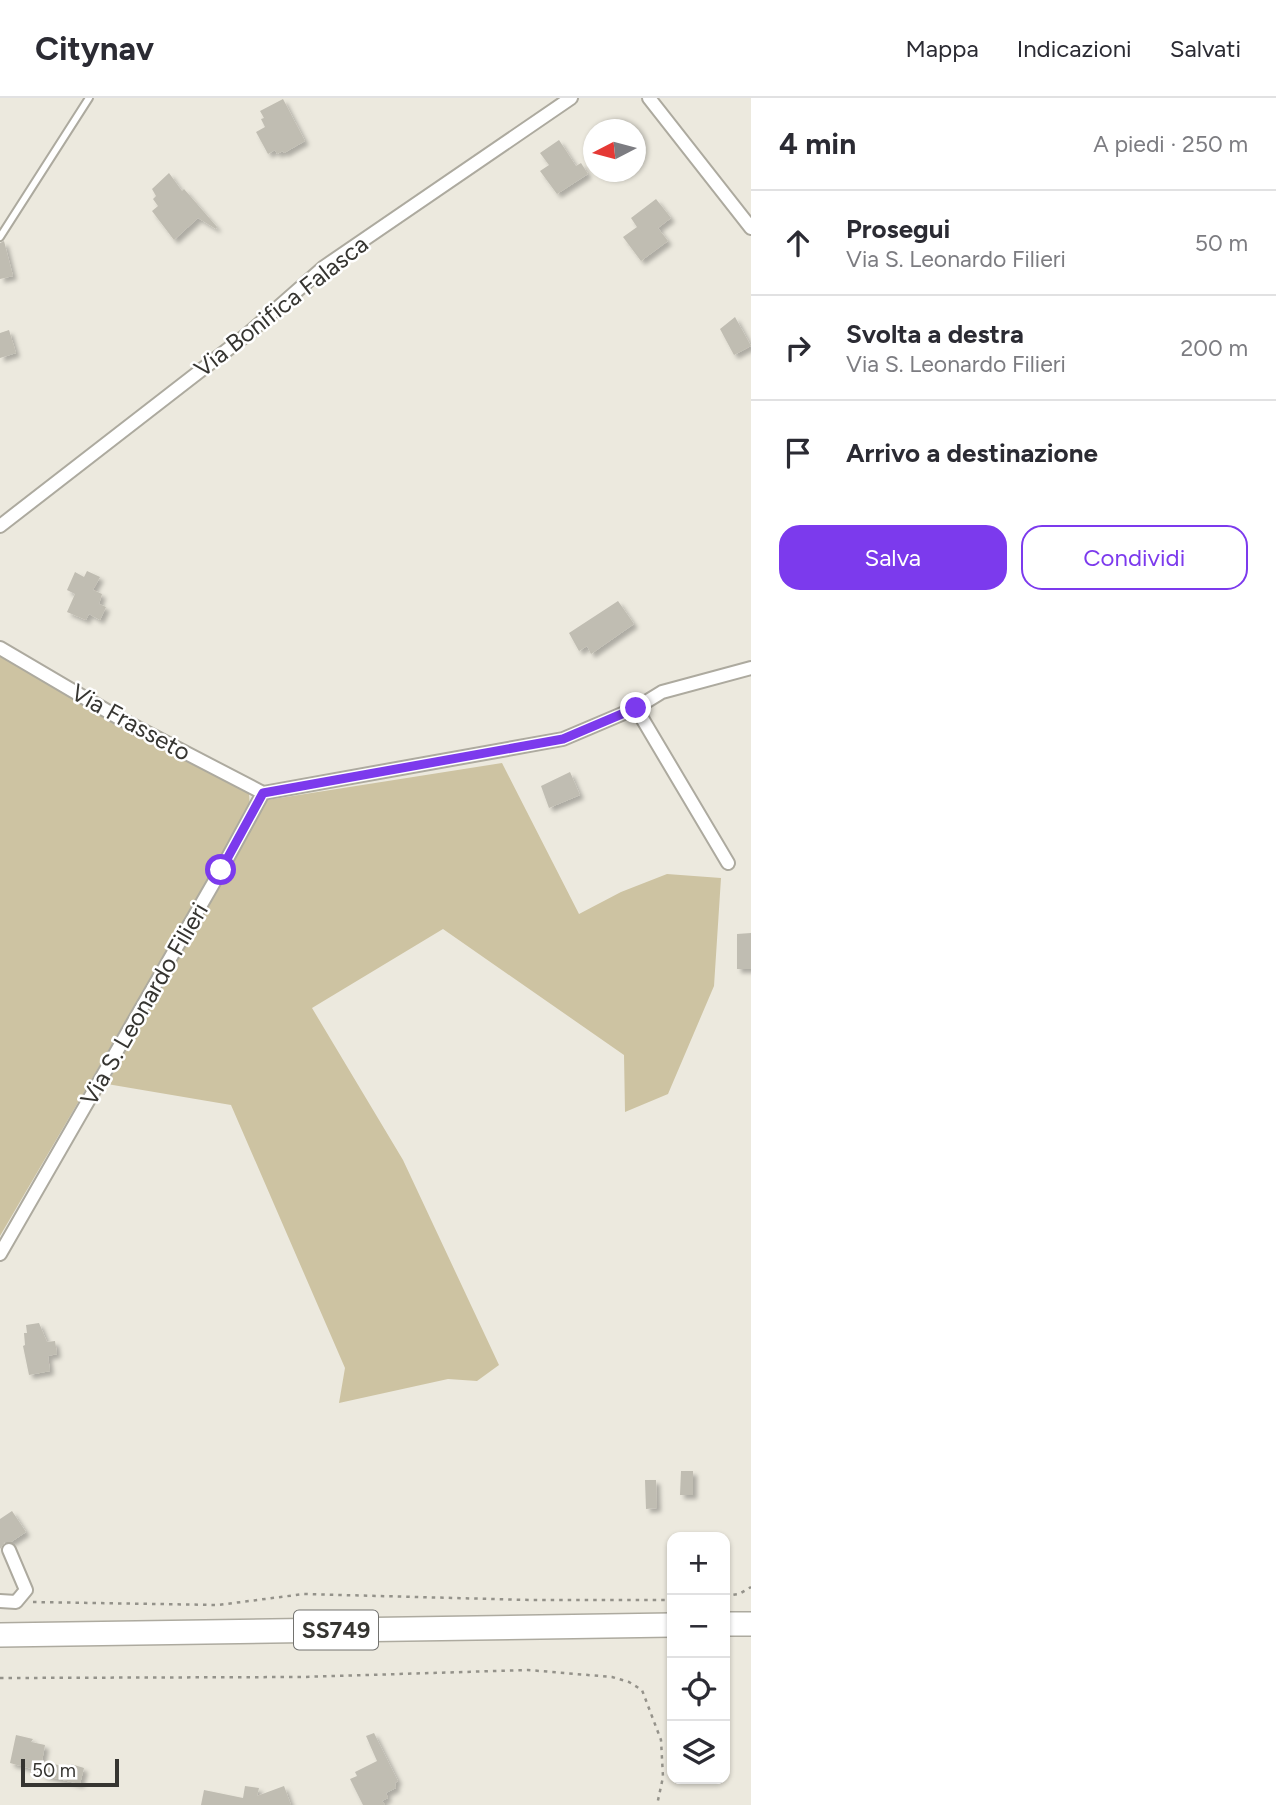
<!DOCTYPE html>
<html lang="it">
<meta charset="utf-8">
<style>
:root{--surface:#fff;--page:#f2f2f3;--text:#2b2b33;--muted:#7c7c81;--line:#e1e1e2;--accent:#7c3aed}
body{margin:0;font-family:Figtree,sans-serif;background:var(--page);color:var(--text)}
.controls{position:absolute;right:21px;bottom:21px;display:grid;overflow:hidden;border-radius:14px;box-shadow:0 2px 5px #0004}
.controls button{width:63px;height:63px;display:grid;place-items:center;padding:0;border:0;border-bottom:2px solid var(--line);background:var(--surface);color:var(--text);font:35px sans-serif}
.compass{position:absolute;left:583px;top:21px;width:63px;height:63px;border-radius:50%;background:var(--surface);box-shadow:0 2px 5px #0004;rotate:264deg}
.scale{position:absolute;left:21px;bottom:18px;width:98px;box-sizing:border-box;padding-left:7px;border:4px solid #363531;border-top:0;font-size:19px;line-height:24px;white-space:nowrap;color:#363531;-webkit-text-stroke:5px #fff;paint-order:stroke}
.stop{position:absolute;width:21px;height:21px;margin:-16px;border:5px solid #7c3aed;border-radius:50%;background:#fff}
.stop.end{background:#7c3aed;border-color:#fff;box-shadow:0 2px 7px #0008}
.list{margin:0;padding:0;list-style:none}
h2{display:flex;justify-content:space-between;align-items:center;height:91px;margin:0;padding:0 28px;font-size:30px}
h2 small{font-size:23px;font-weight:400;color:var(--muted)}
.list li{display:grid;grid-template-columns:46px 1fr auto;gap:21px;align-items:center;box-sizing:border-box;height:105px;padding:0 28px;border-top:2px solid var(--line)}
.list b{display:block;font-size:26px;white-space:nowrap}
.list p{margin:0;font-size:23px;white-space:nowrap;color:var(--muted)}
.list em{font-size:23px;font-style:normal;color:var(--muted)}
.actions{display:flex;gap:14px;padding:21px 28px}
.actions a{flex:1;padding:16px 0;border:2px solid var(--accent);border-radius:21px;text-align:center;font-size:24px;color:var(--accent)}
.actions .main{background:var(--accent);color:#fff}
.icon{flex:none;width:38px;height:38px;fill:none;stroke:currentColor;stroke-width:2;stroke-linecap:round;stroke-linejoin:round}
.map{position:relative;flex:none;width:751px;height:1707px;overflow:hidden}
header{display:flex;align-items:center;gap:42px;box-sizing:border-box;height:98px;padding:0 35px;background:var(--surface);border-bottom:2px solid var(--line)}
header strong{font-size:33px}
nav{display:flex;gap:38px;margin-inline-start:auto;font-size:24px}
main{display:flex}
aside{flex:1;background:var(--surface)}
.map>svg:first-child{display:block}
.green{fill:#cdc3a2}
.building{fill:#c0bdb2;filter:url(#shadow)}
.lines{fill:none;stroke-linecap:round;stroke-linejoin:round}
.lane-casing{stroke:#adaa9f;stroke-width:10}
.street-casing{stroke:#adaa9f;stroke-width:16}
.highway-casing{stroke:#adaa9f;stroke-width:26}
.path{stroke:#94928a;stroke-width:2.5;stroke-dasharray:3.5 5;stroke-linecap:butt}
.lane{stroke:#fff;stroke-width:6}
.street{stroke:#fff;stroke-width:12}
.highway{stroke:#fff;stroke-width:23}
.route{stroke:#7c3aed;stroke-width:9}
.labels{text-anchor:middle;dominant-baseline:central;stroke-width:5;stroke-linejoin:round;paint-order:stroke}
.shield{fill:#fff;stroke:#72726f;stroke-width:2}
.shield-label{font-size:23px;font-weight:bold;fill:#363531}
.street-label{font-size:24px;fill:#363531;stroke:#fff}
</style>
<header>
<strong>Citynav</strong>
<nav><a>Mappa</a><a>Indicazioni</a><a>Salvati</a></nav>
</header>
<main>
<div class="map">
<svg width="751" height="1707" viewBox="0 0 751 1707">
<defs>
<filter id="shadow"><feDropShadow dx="4" dy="4" stdDeviation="2" flood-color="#0004"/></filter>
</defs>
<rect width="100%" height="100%" fill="#ece9de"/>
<path class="green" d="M0 555 238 686 249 695 250 710 0 1138Z
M502 665 579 816 621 794 667 776 721 780 714 888 668 996 625 1014 624 957 443 831 312 910 403 1062 499 1267 477 1283 448 1281 339 1305 345 1270 231 1007 107 986 267 702Z"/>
<path class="building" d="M283 1 305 43 284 55 283 53 277 56 275 52 268 56 256 34 265 29 261 21 264 20 260 13Z
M559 42 576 68 581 65 588 76 557 96 540 73 549 67 540 55Z
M169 75 182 93 184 91 217 129 216 131 198 120 174 142 152 113 158 108 153 101 156 98 152 91Z
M656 101 671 120 658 130 668 143 641 163 623 139 637 129 631 120Z
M4 143 13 178 0 181V145Z
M735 219 751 248 734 257 720 231Z
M9 232 16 255 0 260V235Z
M87 473 100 479 93 492 102 496 99 506 106 509 100 522 89 516 86 522 67 514 75 496 67 492 75 474 84 479Z
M618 503 634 526 591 556 587 548 579 553 569 535Z
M570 674 580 697 549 710 541 688Z
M751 835V871H737V836Z
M39 1225 47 1244 55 1243 57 1256 48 1258 50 1273 29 1277 23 1248 25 1247 24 1235H27L26 1227Z
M681 1373H693V1397H680Z
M645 1382H656L657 1410 646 1411Z
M12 1413 26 1434 11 1444H5L0 1451V1421Z
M374 1635 398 1683 395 1685 396 1690 386 1695 388 1700 382 1703 385 1707H363L350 1681 357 1678 355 1674 377 1663 366 1638Z
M16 1637 33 1641 31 1644 45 1647 42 1663 70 1670 71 1666 84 1670 80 1686 42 1677 43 1674 10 1665Z
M245 1688 259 1690 257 1698 284 1688 291 1707H201L204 1692 243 1700Z"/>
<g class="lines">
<g class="lane-casing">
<path id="lane" d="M0 139 89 0"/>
</g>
<g class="street-casing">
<path id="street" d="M649 0 751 130
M0 428 249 235 324 169 571 0
M0 550 119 620 263 695
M636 610 728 765
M0 1156 221 772 263 695 563 641 636 610 662 594 751 570
M0 1503 16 1504 26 1492 9 1452"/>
</g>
<g class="highway-casing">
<path id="highway" d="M725 1526H751
M0 1537 672 1527"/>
</g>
<path class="path" d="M725 1498 739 1496 751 1489
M33 1504 218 1507 304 1496 530 1502H672
M0 1580 302 1579 528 1572 612 1579 629 1584 642 1592 661 1642 663 1679 657 1707"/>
<use href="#lane" class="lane"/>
<use href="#street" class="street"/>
<use href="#highway" class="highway"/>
</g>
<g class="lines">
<path class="route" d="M221 772 263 695 563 641 636 610"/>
</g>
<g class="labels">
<rect class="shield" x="294" y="1512.5" width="84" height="39" rx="5"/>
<g class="shield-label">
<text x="336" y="1532">SS749</text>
</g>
<g class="street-label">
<text transform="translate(281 208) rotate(-38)">Via Bonifica Falasca</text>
<text transform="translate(131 624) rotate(29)">Via Frasseto</text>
<text transform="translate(144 906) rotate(-60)">Via S. Leonardo Filieri</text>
</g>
</g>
</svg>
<div class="controls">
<button>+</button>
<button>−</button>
<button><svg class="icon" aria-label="locate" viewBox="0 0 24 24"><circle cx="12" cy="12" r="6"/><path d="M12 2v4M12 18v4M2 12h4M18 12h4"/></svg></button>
<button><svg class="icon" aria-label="layers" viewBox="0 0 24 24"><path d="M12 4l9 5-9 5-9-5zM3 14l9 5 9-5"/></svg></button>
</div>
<svg class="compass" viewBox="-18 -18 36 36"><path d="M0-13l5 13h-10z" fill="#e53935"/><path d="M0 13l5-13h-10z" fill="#7c7c81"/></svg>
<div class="scale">50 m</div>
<div class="stop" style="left:221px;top:772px"></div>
<div class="stop end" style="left:636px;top:610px"></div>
</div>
<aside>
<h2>4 min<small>A piedi · 250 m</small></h2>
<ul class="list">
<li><svg class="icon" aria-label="ahead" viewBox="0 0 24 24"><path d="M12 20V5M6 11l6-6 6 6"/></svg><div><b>Prosegui</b><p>Via S. Leonardo Filieri</p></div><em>50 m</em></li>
<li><svg class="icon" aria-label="right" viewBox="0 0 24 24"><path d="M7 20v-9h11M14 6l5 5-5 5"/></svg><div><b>Svolta a destra</b><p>Via S. Leonardo Filieri</p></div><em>200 m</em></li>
<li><svg class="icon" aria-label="arrive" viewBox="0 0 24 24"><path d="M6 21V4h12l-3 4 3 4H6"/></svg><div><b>Arrivo a destinazione</b></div></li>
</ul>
<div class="actions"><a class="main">Salva</a><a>Condividi</a></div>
</aside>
</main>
